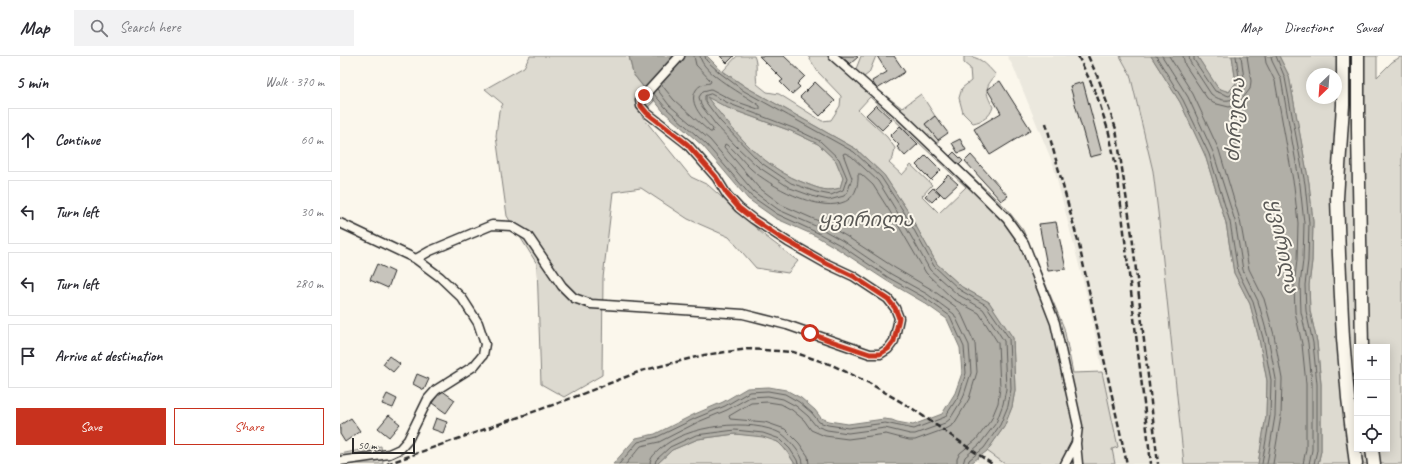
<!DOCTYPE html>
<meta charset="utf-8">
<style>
:root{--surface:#fff;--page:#f2f2f3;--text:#2b2b33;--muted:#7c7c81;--line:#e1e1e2;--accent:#c8321e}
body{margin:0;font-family:Caveat,"Noto Sans Georgian",sans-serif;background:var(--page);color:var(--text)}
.controls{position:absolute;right:12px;bottom:12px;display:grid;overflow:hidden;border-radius:0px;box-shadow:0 2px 10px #0003}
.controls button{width:36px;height:36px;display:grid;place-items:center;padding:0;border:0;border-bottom:1px solid var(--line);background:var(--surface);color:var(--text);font:20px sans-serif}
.compass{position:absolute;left:966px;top:12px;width:36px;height:36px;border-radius:50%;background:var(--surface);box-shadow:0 2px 10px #0003;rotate:205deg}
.scale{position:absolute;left:12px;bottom:10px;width:63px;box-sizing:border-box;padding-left:4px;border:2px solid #2b2b2b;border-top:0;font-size:11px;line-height:14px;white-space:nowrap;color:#2b2b2b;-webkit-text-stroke:3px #fbf7ec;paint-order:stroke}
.stop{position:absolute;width:12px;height:12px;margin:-9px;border:3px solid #c8321e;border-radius:50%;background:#fff}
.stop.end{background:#c8321e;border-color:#fff;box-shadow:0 1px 4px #0008}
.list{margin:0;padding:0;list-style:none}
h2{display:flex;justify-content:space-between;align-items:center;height:52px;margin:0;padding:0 16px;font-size:17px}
h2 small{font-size:13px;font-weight:400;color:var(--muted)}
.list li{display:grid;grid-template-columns:26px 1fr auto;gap:12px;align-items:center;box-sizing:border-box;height:64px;margin:0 8px 8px;padding:0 8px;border:1px solid var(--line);border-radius:0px}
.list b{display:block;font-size:15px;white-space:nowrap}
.list em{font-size:13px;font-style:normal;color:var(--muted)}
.actions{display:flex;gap:8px;padding:12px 16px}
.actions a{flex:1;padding:9px 0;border:1px solid var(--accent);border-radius:0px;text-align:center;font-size:14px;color:var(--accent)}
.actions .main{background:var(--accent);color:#fff}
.icon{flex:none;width:22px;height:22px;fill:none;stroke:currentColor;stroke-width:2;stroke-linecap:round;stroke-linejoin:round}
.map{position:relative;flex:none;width:1062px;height:408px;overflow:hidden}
header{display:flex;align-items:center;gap:24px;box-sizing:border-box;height:56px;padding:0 20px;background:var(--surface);border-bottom:1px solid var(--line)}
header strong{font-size:19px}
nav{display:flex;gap:22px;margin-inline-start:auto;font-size:14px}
.search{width:280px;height:36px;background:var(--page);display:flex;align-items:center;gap:10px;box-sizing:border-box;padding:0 14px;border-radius:0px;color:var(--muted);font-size:15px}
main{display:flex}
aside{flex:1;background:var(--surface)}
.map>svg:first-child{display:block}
.built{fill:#ebe8de}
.green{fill:#dddad0;stroke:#84827e;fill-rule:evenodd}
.water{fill:#b1afa7;stroke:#7b7a75;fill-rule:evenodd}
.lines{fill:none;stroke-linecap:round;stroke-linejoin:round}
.shore{stroke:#61605d;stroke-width:1}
.building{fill:#c7c4bc;stroke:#2b2b2b}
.minor-casing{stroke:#2b2b2b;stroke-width:11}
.highway-casing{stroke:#2b2b2b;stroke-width:15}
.minor{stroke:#fbf7ec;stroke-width:8}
.highway{stroke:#fbf7ec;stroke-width:12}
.rail{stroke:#2b2b2b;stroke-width:2.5;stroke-dasharray:6 3;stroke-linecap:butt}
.route{stroke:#c8321e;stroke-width:5}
.labels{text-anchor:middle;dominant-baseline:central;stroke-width:4;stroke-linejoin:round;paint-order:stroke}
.water-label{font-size:20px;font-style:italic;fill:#5a5956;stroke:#fbf7ec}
</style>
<header>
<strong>Map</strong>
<div class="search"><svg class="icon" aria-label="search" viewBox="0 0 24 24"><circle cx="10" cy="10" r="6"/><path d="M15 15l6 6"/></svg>Search here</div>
<nav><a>Map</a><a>Directions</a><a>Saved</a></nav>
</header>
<main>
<aside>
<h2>5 min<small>Walk · 370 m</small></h2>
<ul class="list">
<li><svg class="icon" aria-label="ahead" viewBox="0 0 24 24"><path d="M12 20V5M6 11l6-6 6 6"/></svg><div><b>Continue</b></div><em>60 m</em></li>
<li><svg class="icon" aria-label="left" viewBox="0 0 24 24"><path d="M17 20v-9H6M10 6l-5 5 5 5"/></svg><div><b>Turn left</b></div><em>30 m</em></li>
<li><svg class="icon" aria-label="left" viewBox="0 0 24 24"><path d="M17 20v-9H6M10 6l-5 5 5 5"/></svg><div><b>Turn left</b></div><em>280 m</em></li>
<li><svg class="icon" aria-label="arrive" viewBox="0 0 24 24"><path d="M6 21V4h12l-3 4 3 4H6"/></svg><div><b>Arrive at destination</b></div></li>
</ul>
<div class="actions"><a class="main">Save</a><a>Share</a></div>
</aside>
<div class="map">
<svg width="1062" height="408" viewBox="0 0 1062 408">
<rect width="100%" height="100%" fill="#fbf7ec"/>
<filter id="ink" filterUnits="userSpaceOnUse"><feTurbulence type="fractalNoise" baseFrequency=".025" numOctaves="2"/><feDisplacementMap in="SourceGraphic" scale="8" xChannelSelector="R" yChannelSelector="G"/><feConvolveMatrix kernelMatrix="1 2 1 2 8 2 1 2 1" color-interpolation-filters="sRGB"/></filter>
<g filter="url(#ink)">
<path class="built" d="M667 0H780L790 18 813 115 818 156 844 408H775L772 393 778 391 749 248 713 108 673 10Z
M647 395 665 408H640L635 404Z"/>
<path class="green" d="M190 0H289L293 18 314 45 301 59 351 121 368 129 425 180 458 205 448 217 416 212 389 181 348 163 301 132 273 136 263 222 262 319 224 341 201 328 197 208 167 160 156 80 159 55 163 48 145 33 184 11Z
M397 0H414C418 8 415 18 417 28L427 36 439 38 482 65 491 64 500 50 501 40 478 16 468 0H501L516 13 521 0H536L529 17 524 21 537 33 562 52 581 38 595 60 585 68 598 84V89L666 152 683 174 724 272 733 317 762 316 778 391 772 393 775 408H665L647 395 664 371 672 351 675 334 673 282 649 246 622 231 597 208 567 154 544 119 516 93 406 31 383 15ZM530 41 626 131 599 157 582 140 592 129 571 109 562 119 549 107 553 102 555 92 547 81 518 54Z
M624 0C640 0 646 8 656 19 644 32 645 36 653 51 650 61 643 65 633 67L623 57 619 42 622 32 631 25 630 12 624 7Z
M780 0H811L840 46 865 99 886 167 894 217 910 248 919 283 927 325 926 360 918 408H844L818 156 813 115 790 18Z
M857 0H892L896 27 889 36 878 33Z
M939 0H1037V21L1052 6 1062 0V408H978L981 395V328L977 286 970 255 969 229 972 205 973 166 969 127 949 20ZM972 18H996V42H972ZM1017 291H1047V393H1017Z
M366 40 388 52 451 75 478 88 496 105 503 122 500 132C487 136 480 133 467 128 424 113 393 75 366 40Z
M395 378C407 379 429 379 439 387 446 393 450 401 455 408H317L332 394 358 383Z
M41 390 43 408H0V398Z"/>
<path class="water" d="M289 0H367L382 15 406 31 516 93 544 119 567 154 597 208 622 231 649 246 673 282 675 334 672 351 664 371 647 395 630 408H455L447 395 438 386 423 381 395 378 358 383 332 394 317 408H273L296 382 315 378 355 358 383 346 407 332 429 331 446 334 461 342 475 354 481 362 489 365 508 368 544 363 552 364 557 366 573 369 602 358 615 337 622 317 620 292 607 263 583 246 547 225 498 193 476 180 435 162 408 143 363 90 323 55 293 18ZM367 41 388 52 451 75 478 88 496 105 503 122 500 132C487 136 480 133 467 128 424 113 394 76 367 41Z
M811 0H857L878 32 889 36 896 27 892 0H939L949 20 969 127 973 166 972 205 969 229 970 255 977 286 981 328V395L978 408H918L926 360 927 325 919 283 910 248 894 217 886 167 865 99 840 46Z"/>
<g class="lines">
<path class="shore" d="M360 0C361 17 407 40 420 50V53H418L392 44 371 33 363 35 359 41 361 49 376 69 396 90 417 110 450 132 475 141 489 144 504 140 508 135 512 122 503 98 505 97 511 100 538 125 559 159 590 214 617 238 643 253 664 285 666 333 663 348 656 367 640 388 625 401 623 408
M365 0 366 4 380 17 404 35 514 96 541 121 564 156 594 210 620 234 646 249 669 282 671 333 668 350 660 369 644 392 629 404 628 408
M816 0 843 44 869 98 890 166 898 216 913 246 923 282 931 324 930 360 922 408
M822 0 848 41 873 96 895 165 903 214 918 245 928 281 936 323 935 360 927 408
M829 0 853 38 879 94 900 164 909 213 924 243 934 279 942 323 941 360 933 408
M843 0 845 9 867 42 873 47 889 51 899 47 910 33 911 25 907 0
M849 0 850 6 871 38C885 49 897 45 905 30L901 0
M854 0V4L875 35 889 40 892 38 900 28 896 0
M925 0 926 7 935 25 954 130 958 167 957 204 954 229 955 256 962 288 966 328V393L963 408
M931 0 932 5 941 23 960 129 964 167 963 204 960 229 961 256 968 287 972 328V394L969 408
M936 0 945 22 965 128 969 167 968 205 965 229 966 255 973 287 977 328V394L974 408
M321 28 334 44 370 76H372L373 73C365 64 347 48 356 34 359 29 364 28 370 27L371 25 356 9 354 0
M371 38 390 48 453 72 480 85 499 103 507 122 503 134 491 139 476 136 451 127 420 106 380 65 365 45V40Z
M279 408 298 386 317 381 356 362 385 350 409 336 428 335 445 338 459 346 472 357 479 366 488 369 508 372 545 367 574 373 605 361 619 339 626 317 624 291 610 260 585 242 549 222 500 189 478 177 437 158 411 140 366 88 326 52 313 37
M286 408 301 390 319 386 358 366 387 354 410 341 428 340 443 343 456 350 468 360 476 370 487 374 508 377 545 372 570 378H575L605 367 610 363 623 342 631 317 629 289 614 258 587 238 551 218 503 185 480 172 439 154 414 136 370 84 329 49 317 33
M310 408C310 401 315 398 320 393 346 369 411 361 442 378 448 382 453 389 457 394 460 399 463 402 463 408
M315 408 316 404 330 391 356 379 395 374 423 377 440 383 450 393 457 404 458 408
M469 408 468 400 459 387 445 373 425 366 390 363 389 360 411 347 428 346 441 348 452 354 464 364 471 374 485 380 508 383 546 378 569 384H575L608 372 614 368 629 343 637 316 635 288 621 257 616 251 591 233 555 212 506 180 483 167 442 149 418 131 384 91 385 88C394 92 403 106 411 113 430 130 476 155 501 147 514 144 519 131 518 118H521L533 129 554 162 586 217 613 243 639 257 658 287 660 332 658 347 651 364 636 384 620 397 617 403V408"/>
</g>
<path class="building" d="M380 0H394L387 7Z
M419 0H444L465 20 457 28 460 31 452 38 440 26 443 24Z
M501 0H516L518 1 510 8Z
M537 0H554L565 16 537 33 532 25 547 16Z
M660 25 691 74 650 99 634 73 661 57 647 33Z
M475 26 495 45 480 60 460 41Z
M743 26 762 98 750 101 730 30Z
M536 49 552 64 542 74 526 59Z
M595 60 608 77 598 84 585 68Z
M560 70 578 88 565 100 557 91 559 89 550 80Z
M620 83 626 94 618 97 612 87Z
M614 96 623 105 619 109 609 101Z
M586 99 601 114 591 124 576 109Z
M631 99 668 140 661 145 625 105Z
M608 119 618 128 604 141 595 132Z
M593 132 600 138 592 146 585 140Z
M716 166 726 213 708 215 699 168Z
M37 208 54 216 48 232 30 224Z
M49 300 60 308 53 316 43 308Z
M77 318 89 323 84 334 73 328Z
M101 334 115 344 106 357 92 347Z
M47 338 57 343 53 352 42 348Z
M49 359 60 368 49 381 38 372Z
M11 362 20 375 5 386 0 378V369Z
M96 362 107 366 103 377 92 373Z"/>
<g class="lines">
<g class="minor-casing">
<path id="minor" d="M493 0 561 60 634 130 667 163 684 187 715 267 738 370 736 387 725 408
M0 167 76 203 100 221 122 242 138 267 145 288 143 299 134 310 96 334 88 343 68 384 60 393 49 398 0 405
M76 203 90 195 152 169 171 170 188 180 222 230 234 242 251 248 403 258 447 269 530 298H540L548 293 554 285 559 262 555 252 548 243 513 220 485 207 448 186 413 163 399 152 387 139 376 121 347 88 307 57 301 50 300 44 340 0
M736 388 738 408"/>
</g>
<g class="highway-casing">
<path id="highway" d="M1003 0V49L997 142 999 199 1003 282 1008 342 1016 408
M1018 0V74L1022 291
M1032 393 1034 408"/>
</g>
<use href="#minor" class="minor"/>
<use href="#highway" class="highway"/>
<path class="rail" d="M738 0 756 37 769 77 777 115 811 408
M748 0 759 24 776 73 792 179 818 408
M706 67 739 189 787 408
M47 408 224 345 301 315 364 299 408 293 453 296 492 309 529 327 573 353 652 408"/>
</g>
</g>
<g class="lines" filter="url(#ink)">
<path class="route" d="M304 39 300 44 301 50 307 57 347 88 376 121 387 138 399 152 413 163 438 180 486 207 513 220 548 243 555 252 559 262 554 285 548 293 540 298H530L488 284 470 277"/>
</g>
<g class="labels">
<g class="water-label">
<text transform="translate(895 64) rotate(-86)">ძირულა</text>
<text x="526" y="163">ყვირილა</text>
<text transform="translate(943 190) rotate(79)">ყვირილა</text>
</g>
</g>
</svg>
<div class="controls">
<button>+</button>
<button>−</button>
<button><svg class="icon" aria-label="locate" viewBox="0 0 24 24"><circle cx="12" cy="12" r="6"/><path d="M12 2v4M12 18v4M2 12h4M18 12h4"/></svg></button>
</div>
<svg class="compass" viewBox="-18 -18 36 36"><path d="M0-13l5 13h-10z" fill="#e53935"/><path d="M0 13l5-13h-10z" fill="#7c7c81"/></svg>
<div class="scale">50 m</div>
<div class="stop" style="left:470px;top:277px"></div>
<div class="stop end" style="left:304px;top:39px"></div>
</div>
</main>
